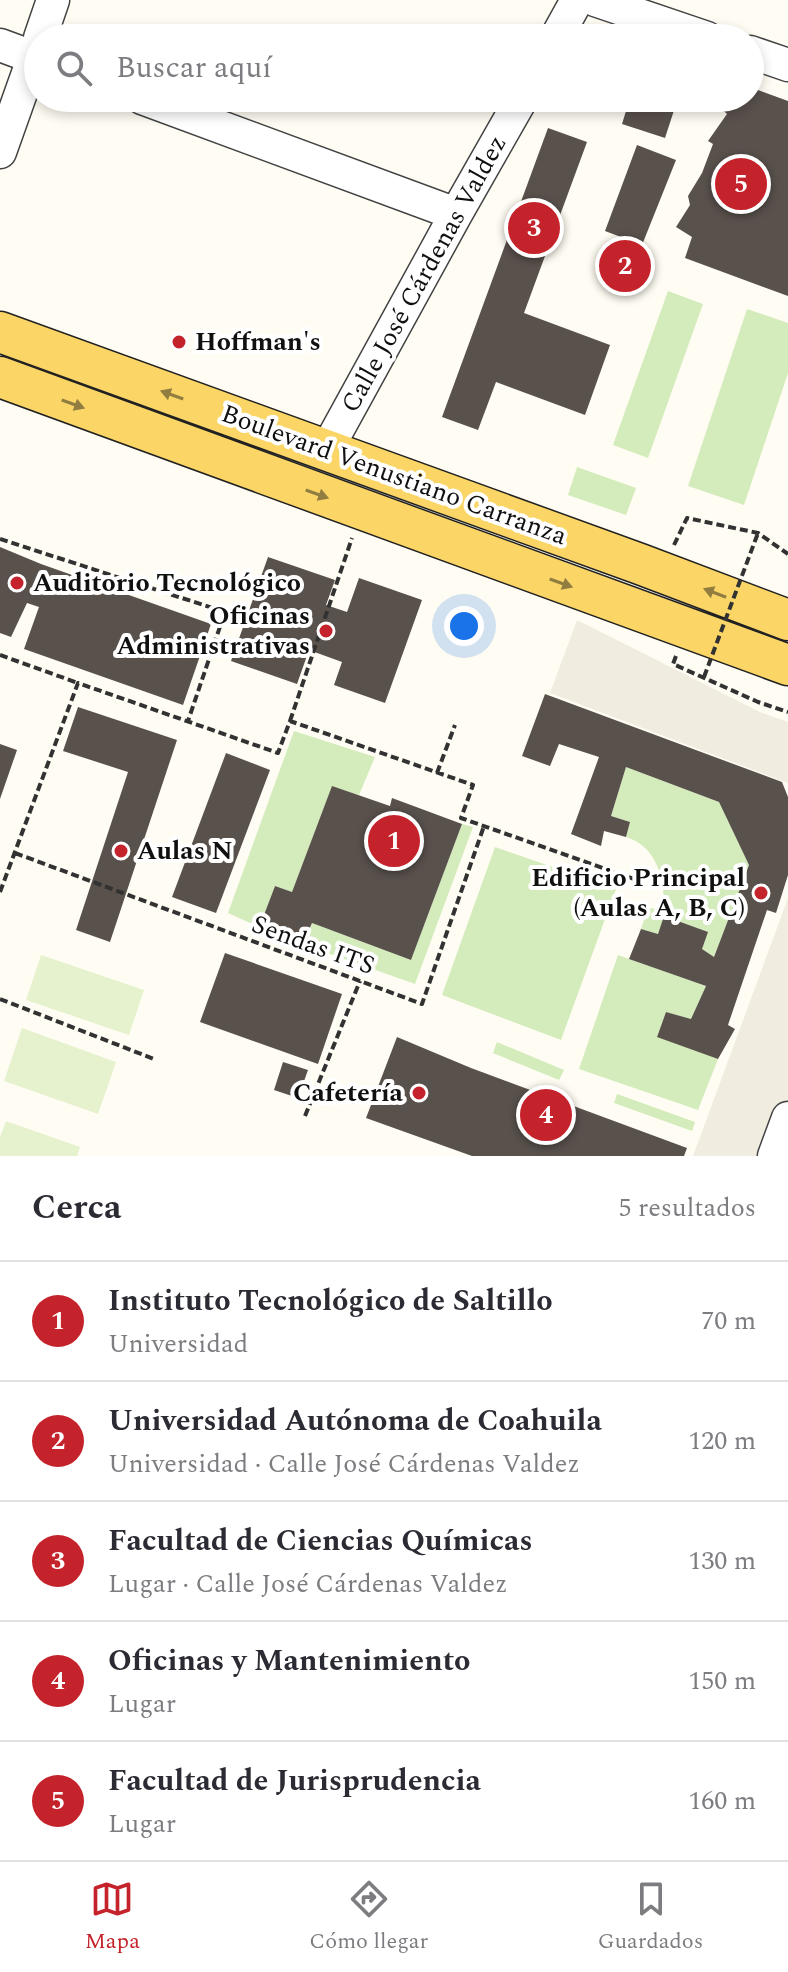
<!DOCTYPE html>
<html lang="es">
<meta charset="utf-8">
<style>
:root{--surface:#fff;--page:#f7f7f7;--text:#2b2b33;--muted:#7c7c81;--line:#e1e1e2;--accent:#c5232c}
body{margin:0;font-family:Spectral,serif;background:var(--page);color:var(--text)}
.you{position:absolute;left:464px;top:626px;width:28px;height:28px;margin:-20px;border:6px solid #fff;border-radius:50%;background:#1a73e8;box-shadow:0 0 0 12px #1a73e833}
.badge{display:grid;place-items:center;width:52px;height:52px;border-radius:50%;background:var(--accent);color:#fff;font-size:26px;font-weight:700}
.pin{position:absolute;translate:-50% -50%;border:4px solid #fff;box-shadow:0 2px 8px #0006}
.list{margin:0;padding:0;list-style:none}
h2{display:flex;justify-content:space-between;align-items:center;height:104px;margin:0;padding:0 32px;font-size:34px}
h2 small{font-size:26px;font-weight:400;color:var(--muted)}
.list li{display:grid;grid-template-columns:52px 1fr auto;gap:24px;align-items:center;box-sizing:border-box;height:120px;padding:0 32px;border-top:2px solid var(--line)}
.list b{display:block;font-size:30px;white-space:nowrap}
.list p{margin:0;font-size:26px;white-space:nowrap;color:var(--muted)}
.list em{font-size:26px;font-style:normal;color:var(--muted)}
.icon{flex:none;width:44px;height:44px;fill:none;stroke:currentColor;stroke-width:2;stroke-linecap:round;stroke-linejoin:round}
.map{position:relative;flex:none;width:788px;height:1156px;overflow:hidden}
.search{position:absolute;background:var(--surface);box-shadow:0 4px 12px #0003;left:24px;right:24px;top:24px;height:88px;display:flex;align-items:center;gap:20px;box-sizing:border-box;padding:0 28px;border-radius:44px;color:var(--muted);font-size:30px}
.sheet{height:704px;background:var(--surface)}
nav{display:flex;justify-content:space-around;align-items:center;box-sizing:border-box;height:112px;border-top:2px solid var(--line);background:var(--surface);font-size:22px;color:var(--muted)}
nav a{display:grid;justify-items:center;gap:4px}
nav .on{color:var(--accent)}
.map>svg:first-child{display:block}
.green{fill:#d4ebbb}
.pitch{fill:#e5f2cd}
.plaza{fill:#f1ece0}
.building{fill:#59514c}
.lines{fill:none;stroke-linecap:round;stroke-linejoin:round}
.minor-casing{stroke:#434343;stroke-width:35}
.major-casing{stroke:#212121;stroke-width:43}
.path{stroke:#323232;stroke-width:4;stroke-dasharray:8 4;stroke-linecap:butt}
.minor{stroke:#fff;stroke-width:32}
.major{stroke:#fbd667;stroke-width:40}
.path-bridge{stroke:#323232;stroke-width:4;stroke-dasharray:8 4;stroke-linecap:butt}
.oneway{fill:#917d40}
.poi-dot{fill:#c5232c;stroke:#fff;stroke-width:3}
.labels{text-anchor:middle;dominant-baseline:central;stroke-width:8;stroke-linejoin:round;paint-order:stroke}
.street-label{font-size:26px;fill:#101010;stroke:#fff}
.poi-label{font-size:26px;font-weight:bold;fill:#101010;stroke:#fff;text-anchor:start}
</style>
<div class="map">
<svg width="788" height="1156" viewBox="0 0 788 1156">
<rect width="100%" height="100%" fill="#fffdf3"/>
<path class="green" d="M668 291 703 304 648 458 613 445Z
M747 309 788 323V373L744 505 688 486Z
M577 467 636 488 626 515 568 495Z
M294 731 375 757 359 795 332 787 292 892 275 886 259 927 228 913Z
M626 767 719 802 749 865 714 957 702 949 707 932 665 917 658 934 641 929 648 908 658 909 664 905C664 877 656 846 626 837L630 822 611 816Z
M462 824 473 827 415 984 305 945 312 923 411 960Z
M495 847 616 889 561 1040 442 995Z
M618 955 706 986 691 1019 666 1012 657 1036 718 1059 698 1110 579 1069Z
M497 1042 564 1070 559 1080 493 1053Z
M617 1094 695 1122 692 1131 614 1103Z"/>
<path class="pitch" d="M41 955 144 990 129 1035 26 1000Z
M22 1028 116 1062 98 1114 4 1081Z
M6 1121 80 1147 77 1156H0V1137Z"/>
<path class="plaza" d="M577 620 760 712 788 722V783L550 693Z
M788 898V1098L767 1156H693Z"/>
<path class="building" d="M750 87 788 101V296L685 258 692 237 676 227 690 205 688 196 702 173 713 144 708 141 727 114 722 109 728 98H750Z
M630 98H678L665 138 622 124Z
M548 128 587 142 524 313 610 345 585 415 496 382 478 430 442 417Z
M637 145 676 160 642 245 605 231Z
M0 547 41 564 211 624 183 705 24 649 39 607 27 603 11 637 0 633Z
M268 557 335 580 326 605 347 612 359 578 422 600 385 703 334 685 342 662 309 650 297 684 231 661Z
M545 694 782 782 788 797V875L776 913 767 910 728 1025 735 1029 718 1059 657 1037 666 1012 691 1019 706 986 629 959 641 929 658 934 664 916 708 932 702 949 714 957 749 865 719 802 626 767 611 816 630 822 626 837 604 831 601 846 571 834 599 757 559 744 550 766 522 756Z
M78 707 177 740 110 942 76 930 128 772 63 751Z
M0 744 17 750 0 799Z
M226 753 270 770 216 913 172 897Z
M332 786 390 806 392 798 462 824 411 960 312 923 306 937 262 920 275 886 292 892Z
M225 953 342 994 318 1064 200 1022Z
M397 1037 471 1068 687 1148 684 1156H472L366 1118Z
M283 1062 308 1070 298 1098 274 1090Z"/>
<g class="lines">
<g class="minor-casing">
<path id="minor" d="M595 0 707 38
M40 38 53 0
M556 38 577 0
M0 45 38 59
M750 52 788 65
M142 98 456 214
M0 152 38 45
M326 451 456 214 522 98
M774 1156 788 1118"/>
</g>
<g class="major-casing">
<path id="major" d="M0 332 640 564 788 620
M0 377 788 665"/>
</g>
<path class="path" d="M0 539 225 612 188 721
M674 545 687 518 758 533 788 554
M0 655 78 683
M676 656 673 664 758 702 788 712
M290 721 352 538
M437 773 455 725
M15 853 422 1004 484 826
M0 892 78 683 278 753 290 721 473 785 461 818 637 880
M0 999 154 1059
M305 1116 360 981"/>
<use href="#minor" class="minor"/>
<use href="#major" class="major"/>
<path class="path-bridge" d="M704 677 758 533"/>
</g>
<defs><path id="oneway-solid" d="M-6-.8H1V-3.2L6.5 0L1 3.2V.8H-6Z" transform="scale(2)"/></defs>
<g class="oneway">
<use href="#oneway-solid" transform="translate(172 395) rotate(-160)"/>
<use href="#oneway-solid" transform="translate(73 404) rotate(20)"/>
<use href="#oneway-solid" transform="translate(317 494) rotate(20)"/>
<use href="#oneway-solid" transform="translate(561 583) rotate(20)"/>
<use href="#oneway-solid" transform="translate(715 593) rotate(-159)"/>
</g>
<g class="poi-dot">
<circle cx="179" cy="342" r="8"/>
<circle cx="17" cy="583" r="8"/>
<circle cx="326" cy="631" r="8"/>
<circle cx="121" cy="851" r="8"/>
<circle cx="761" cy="893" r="8"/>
<circle cx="419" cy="1093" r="8"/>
</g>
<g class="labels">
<g class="street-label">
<text transform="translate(424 274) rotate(-61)">Calle José Cárdenas Valdez</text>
<text transform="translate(394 475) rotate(20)">Boulevard Venustiano Carranza</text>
<text transform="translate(313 945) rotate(20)">Sendas ITS</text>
</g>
<g class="poi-label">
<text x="195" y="342">Hoffman's</text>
<text x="33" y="583">Auditorio Tecnológico</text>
<text x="310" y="616" text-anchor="end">Oficinas<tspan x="310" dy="30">Administrativas</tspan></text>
<text x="137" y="851">Aulas N</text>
<text x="745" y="878" text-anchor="end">Edificio Principal<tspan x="745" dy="30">(Aulas A, B, C)</tspan></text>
<text x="403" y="1093" text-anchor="end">Cafetería</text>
</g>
</g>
</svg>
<div class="you"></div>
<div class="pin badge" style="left:394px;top:841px">1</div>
<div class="pin badge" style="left:625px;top:266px">2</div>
<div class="pin badge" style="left:534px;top:228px">3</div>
<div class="pin badge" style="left:546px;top:1115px">4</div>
<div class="pin badge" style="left:741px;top:184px">5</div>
<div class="search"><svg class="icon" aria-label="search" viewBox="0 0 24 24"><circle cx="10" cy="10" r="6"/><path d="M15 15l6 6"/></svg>Buscar aquí</div>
</div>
<section class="sheet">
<h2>Cerca<small>5 resultados</small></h2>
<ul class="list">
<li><span class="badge">1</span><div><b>Instituto Tecnológico de Saltillo</b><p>Universidad</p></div><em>70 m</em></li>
<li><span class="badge">2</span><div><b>Universidad Autónoma de Coahuila</b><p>Universidad · Calle José Cárdenas Valdez</p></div><em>120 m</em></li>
<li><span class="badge">3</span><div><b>Facultad de Ciencias Químicas</b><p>Lugar · Calle José Cárdenas Valdez</p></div><em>130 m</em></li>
<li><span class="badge">4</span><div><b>Oficinas y Mantenimiento</b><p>Lugar</p></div><em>150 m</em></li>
<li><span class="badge">5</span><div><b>Facultad de Jurisprudencia</b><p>Lugar</p></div><em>160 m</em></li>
</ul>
</section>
<nav>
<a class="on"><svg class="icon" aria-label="map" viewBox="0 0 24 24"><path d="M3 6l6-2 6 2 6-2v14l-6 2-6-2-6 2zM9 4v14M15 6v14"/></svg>Mapa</a>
<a><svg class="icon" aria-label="directions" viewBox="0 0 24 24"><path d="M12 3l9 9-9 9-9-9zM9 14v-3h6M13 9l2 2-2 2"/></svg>Cómo llegar</a>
<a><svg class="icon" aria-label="saved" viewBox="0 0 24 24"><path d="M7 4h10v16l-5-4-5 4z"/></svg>Guardados</a>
</nav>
